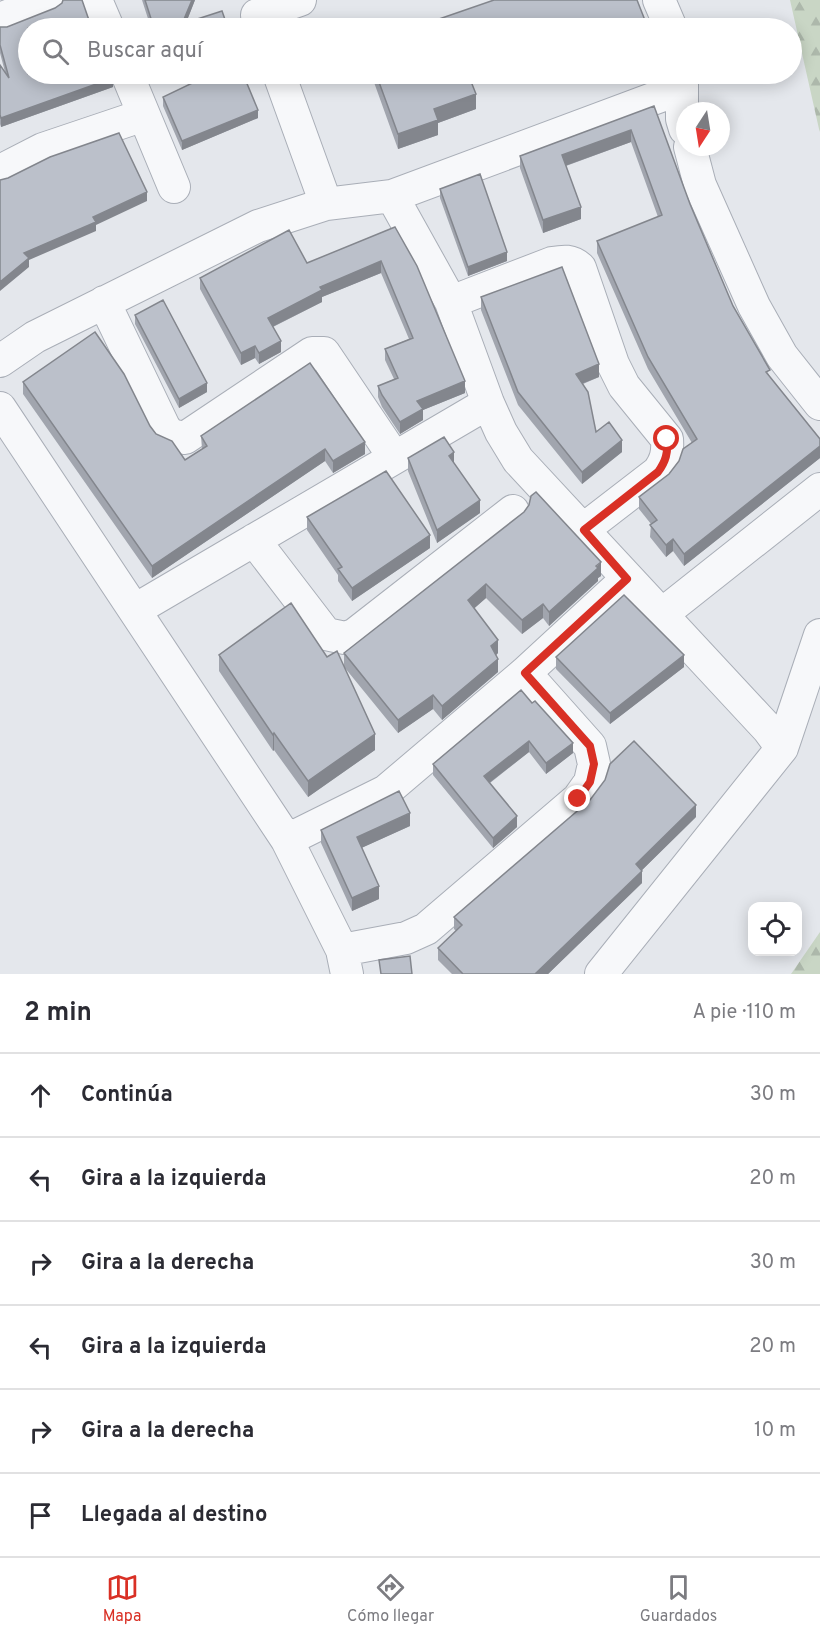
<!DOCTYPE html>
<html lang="es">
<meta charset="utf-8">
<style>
:root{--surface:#fff;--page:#f7f7f7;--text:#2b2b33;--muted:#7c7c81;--line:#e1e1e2;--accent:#d93025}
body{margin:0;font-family:Overpass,sans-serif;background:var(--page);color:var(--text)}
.controls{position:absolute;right:18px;bottom:18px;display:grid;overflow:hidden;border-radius:12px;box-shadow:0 3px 15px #0003}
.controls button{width:54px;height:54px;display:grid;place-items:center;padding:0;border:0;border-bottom:2px solid var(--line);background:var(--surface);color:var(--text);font:30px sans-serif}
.compass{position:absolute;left:676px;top:102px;width:54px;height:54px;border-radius:50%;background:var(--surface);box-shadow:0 3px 15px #0003;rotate:192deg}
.stop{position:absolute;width:18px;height:18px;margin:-14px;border:4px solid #d93025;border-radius:50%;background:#fff}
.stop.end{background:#d93025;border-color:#fff;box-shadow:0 2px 6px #0008}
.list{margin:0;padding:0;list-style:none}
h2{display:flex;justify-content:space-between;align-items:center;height:78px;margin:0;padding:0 24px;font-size:26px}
h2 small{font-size:20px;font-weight:400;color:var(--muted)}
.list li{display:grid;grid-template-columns:39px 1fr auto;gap:18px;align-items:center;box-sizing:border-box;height:84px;padding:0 24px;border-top:2px solid var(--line)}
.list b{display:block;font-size:22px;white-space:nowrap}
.list em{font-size:20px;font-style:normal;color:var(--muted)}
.icon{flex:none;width:33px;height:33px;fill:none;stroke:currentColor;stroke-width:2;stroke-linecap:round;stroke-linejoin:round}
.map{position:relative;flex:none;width:820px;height:974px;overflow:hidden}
.search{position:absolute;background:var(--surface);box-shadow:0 3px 15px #0003;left:18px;right:18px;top:18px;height:66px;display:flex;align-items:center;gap:15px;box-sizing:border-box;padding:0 21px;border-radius:33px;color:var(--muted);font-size:22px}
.sheet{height:582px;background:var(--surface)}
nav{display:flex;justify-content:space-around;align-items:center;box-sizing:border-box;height:84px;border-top:2px solid var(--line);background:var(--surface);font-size:16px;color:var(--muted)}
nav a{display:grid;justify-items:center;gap:3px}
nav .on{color:var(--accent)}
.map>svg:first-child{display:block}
.forest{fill:url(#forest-firs)}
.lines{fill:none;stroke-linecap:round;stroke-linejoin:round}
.minor-casing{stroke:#a9aeb7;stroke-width:34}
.minor{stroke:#f7f8fa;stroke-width:32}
.wall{fill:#a1a5ae}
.shaded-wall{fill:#83868d}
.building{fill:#bbc0ca;stroke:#83868d;stroke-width:1.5}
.route{stroke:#d93025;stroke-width:8}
</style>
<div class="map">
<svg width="820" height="974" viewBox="0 0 820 974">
<defs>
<pattern id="forest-firs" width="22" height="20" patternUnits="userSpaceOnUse" patternTransform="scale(1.5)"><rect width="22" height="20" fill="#c9d6c5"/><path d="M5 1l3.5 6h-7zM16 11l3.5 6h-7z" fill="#adb8ab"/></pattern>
</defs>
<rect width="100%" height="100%" fill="#e4e7ec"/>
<path class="forest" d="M790 0H820V132L819 129Z
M820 932V974H791Z"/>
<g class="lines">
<g class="minor-casing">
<path id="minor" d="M96 0 108 28
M659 0 671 28
M257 15 300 0
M0 19 48 0
M127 74 174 187
M279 74 326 204
M682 74V119L685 129
M690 147 700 185 754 306 782 356 820 404
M0 171 43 149 144 115
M392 196 451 302 488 403 501 432 518 460 768 729 782 748
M104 302 164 427 170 435 185 438 312 353H324L394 457
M451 302 552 263C564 261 571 260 580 268L613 364 624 386 667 439C668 453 666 461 658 472L584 529
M0 361 35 337 258 226 326 204 392 196 682 88
M0 408 287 840 342 950 347 974
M254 540 326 634 345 638 354 635 513 511
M135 610 488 403
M661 615 820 489
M287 840 386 791 525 673 627 579
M342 950 406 938 426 929 578 799 590 782 594 764 590 746 525 673
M601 974 782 748 820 635"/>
</g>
<use href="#minor" class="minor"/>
</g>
<path class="wall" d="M142 0H195L186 23 228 28H151Z
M0 27 113 87 1 127 0 124V65L5 72 0 53Z
M371 74H473L469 75 476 109 438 123V135L398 149Z
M163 97 258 118 182 150 163 106Z
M654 106 690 204 733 306 770 377 820 439V458L684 566 673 551 666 557 650 537 651 524 639 509V497L669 474 692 443 648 369 597 253V241L658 217 631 142 566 166 581 219 543 233 520 168V156Z
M440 189 507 261 468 276 440 198Z
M395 227 465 393 423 410V420L400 434 382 407 378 397V386L394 379 385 360V349L409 339 381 273 322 297V302L273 327 281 352 259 364 255 358 241 365 200 289V278L307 263Z
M481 297 599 377 583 384 596 432 622 452 582 484 518 405 481 310Z
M135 315 207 392 179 408 135 324Z
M310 363 365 454 333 473 325 461 152 578 23 394V382L150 426 156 434 185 460 202 449 201 436Z
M408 458 454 463 480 513 437 543 408 471Z
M524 512 601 576 598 578V581L549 626 543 618 522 634 486 598 474 608 498 653 496 655 498 672 442 720 433 709 398 733 345 668 375 750 308 797 274 750 273 751 219 671V655L327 657 344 667V653Z
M307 517 430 548 352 601 338 581V575L307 530Z
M556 657 684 667 610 724 556 669Z
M521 690 573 753 546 774 529 752 490 783 517 827 493 848 433 775V764Z
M696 817 642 870V883L548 974H452L438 960V948L456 931 454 929V917Z
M410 826 361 848 379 899 352 911 321 843V830Z"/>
<path class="shaded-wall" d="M192 0H195L184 28 182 24Z
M562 74H577L562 79Z
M113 78V87L1 127V118Z
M476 94V109L438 123V135L398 149V134L434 109Z
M258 110V118L182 150V141Z
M631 130V142L562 167V155Z
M147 192V201L96 225V231L29 260V267L0 291V282L24 253 93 217Z
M581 207V219L543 233V220Z
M507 252V261L468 276V267Z
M381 261V273L322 297V302L268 329V318L320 287Z
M281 341V352L259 364V353Z
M255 346V358L241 365V353Z
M599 364V377L576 386V374Z
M465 381V393L423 410V420L400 434V422L417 401Z
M207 383V392L179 408V399Z
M622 440V452L582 484V472Z
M365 442V454L333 473V461Z
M820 446V458L684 566V554Z
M325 449V461L152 578V566Z
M454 452V465L449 456Z
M480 500V513L437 543V530Z
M430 535V548L352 601V588Z
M673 539V551L666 557V545Z
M601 562V576L598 578V581L549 626V612Z
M486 584V598L468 614V600Z
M543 604V618L522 634V620Z
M498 640V653L491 660V646Z
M684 655V667L610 724V713Z
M498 659V672L442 720V706Z
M433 695V709L398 733V720Z
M274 733V750L273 751V735Z
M375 734V750L308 797V781Z
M529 741V752L484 787V776Z
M573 743V753L546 774V763Z
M696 805V817L636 876V864Z
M410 813V826L357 850V837Z
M517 816V827L493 848V838Z
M642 871V883L548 974H535Z
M379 886V899L352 911V898Z"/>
<path class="building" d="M63 0H82L91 26 93 28H28V74H112L113 78 1 118 0 115V65L9 78 0 45V27H7L55 8 62 3Z
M145 0H192L182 24 222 11 228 28H154Z
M494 0H637L648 28H413Z
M211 74H243L258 110 182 141 163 97Z
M376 74H468L476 94 434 109 438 120 398 134Z
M654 106 690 204 733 306 770 370 766 372 820 439V446L684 554 673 539 666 545 650 525 657 520 639 497 669 474 679 461 683 449 697 439 648 357 597 241 662 215 631 130 562 155 581 207 543 220 520 156Z
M119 133 147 192 93 217 96 222 24 253 29 258 0 282V180L8 178 50 157Z
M480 174 507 252 468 267 440 189Z
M395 227 417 266 465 381 417 401 423 409 400 422 382 395 378 386 398 378 385 349 413 338 381 261 320 287 322 290 268 318 281 341 259 353 255 346 241 353 200 278 289 230 307 263Z
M562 267 599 364 576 374 588 392 596 432 609 422 622 440 582 472 518 392 481 297Z
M163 300 207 383 179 399 135 315Z
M95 332 124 374 150 426 156 434 172 441 185 460 207 446 201 436 310 363 365 442 333 461 325 449 152 566 23 382Z
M444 437 454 452 449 456 480 500 437 530 408 458Z
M386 471 430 535 352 588 338 569 342 567 307 517Z
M536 492 601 562 596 566 598 568 549 612 543 604 522 620 486 584 468 600 498 640 491 646 498 659 442 706 433 695 398 720 344 653 524 512 529 505 531 496Z
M624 595 684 655 610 713 556 657Z
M291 603 327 657 337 651 375 734 308 781 274 733 273 735 219 655Z
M521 690 532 703 535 701 573 743 546 763 529 741 484 776 517 816 493 838 433 764Z
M634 741 696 805 636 864 642 871 535 974H463L438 948 462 925 454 917 590 800 605 780 610 764Z
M399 791 410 813 357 837 379 886 352 898 321 830Z
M410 956 412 974H381L379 960Z"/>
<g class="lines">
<path class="route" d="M578 799 590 782 594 764 590 746 525 673 627 579 584 530 658 472C666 461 668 453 667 439"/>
</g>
</svg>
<div class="controls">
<button><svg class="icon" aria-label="locate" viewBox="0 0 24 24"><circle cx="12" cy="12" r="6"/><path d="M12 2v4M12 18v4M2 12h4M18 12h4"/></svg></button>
</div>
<svg class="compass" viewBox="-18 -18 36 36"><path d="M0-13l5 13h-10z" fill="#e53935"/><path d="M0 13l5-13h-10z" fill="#7c7c81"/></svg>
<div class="stop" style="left:667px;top:439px"></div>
<div class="stop end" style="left:578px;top:799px"></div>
<div class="search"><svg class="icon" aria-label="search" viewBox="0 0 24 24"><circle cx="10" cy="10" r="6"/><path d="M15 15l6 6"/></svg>Buscar aquí</div>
</div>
<section class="sheet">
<h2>2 min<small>A pie · 110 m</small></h2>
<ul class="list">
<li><svg class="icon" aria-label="ahead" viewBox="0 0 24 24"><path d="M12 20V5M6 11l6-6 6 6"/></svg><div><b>Continúa</b></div><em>30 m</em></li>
<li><svg class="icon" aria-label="left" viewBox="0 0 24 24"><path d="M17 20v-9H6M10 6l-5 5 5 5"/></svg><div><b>Gira a la izquierda</b></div><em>20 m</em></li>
<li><svg class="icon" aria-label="right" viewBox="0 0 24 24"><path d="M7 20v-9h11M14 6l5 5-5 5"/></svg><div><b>Gira a la derecha</b></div><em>30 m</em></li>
<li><svg class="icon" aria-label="left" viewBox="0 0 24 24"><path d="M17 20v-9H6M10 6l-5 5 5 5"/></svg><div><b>Gira a la izquierda</b></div><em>20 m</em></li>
<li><svg class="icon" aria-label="right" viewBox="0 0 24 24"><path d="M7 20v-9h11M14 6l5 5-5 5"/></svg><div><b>Gira a la derecha</b></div><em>10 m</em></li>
<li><svg class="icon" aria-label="arrive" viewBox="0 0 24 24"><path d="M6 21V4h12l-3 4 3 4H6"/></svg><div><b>Llegada al destino</b></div></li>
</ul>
</section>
<nav>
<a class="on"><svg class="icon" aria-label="map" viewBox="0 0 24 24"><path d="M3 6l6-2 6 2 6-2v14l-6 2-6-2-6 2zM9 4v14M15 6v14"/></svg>Mapa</a>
<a><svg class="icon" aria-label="directions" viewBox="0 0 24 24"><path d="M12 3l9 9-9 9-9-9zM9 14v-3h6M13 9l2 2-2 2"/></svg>Cómo llegar</a>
<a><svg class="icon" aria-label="saved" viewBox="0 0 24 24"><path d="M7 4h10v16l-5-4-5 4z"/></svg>Guardados</a>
</nav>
